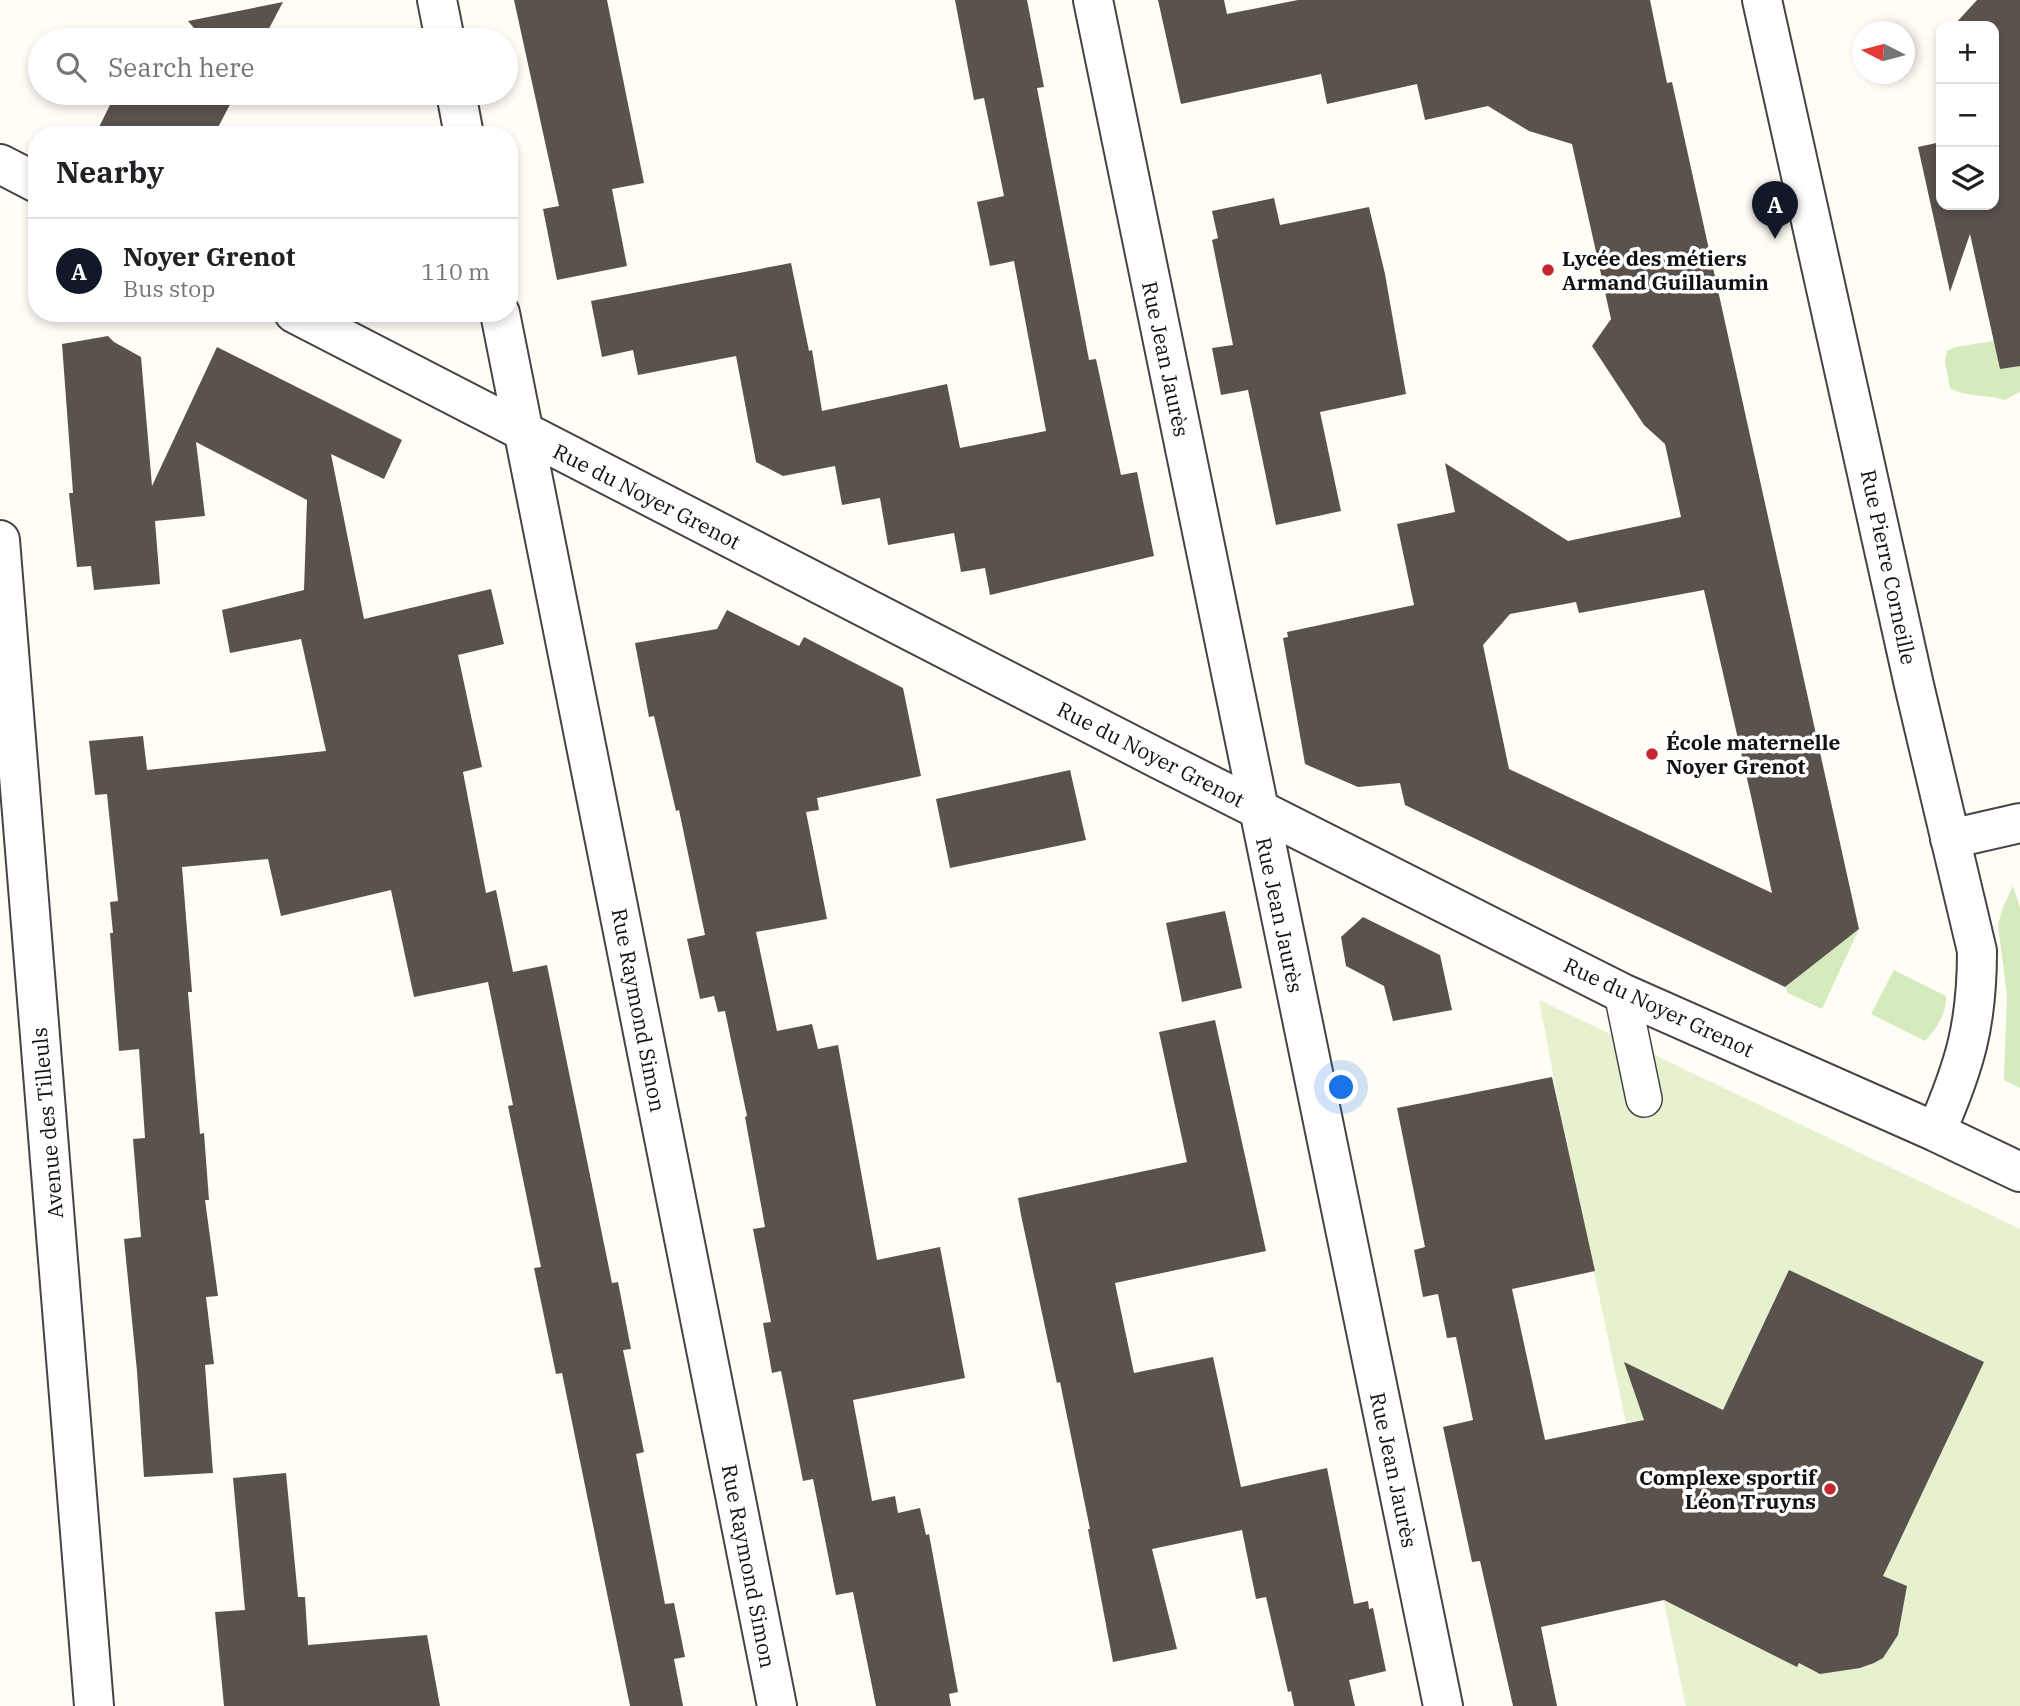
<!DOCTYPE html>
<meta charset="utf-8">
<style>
:root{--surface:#fff;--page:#f2f2f2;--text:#202124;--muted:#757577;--line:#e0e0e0;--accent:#111827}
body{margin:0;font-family:"IBM Plex Serif",serif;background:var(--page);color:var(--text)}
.controls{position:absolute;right:21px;top:21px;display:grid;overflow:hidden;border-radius:14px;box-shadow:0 4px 10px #0003}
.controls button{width:63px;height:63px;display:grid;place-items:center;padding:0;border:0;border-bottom:2px solid var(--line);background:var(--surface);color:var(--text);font:35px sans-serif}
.compass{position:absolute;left:1852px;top:21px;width:63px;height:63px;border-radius:50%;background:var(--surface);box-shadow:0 4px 10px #0003;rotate:276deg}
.you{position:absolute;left:1342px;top:1088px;width:24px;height:24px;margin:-18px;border:5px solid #fff;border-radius:50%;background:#1a73e8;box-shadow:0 0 0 10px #1a73e833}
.badge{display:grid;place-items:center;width:46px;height:46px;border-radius:50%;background:var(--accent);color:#fff;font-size:23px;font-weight:700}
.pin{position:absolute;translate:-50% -58px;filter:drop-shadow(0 2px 4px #0008)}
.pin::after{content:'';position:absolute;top:37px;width:24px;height:21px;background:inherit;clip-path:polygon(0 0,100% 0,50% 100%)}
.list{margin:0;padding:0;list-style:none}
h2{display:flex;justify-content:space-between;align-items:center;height:91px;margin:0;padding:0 28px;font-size:30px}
h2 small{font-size:23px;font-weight:400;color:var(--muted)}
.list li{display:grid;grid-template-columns:46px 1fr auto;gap:21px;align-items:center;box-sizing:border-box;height:105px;padding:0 28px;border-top:2px solid var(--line)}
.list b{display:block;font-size:26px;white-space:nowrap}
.list p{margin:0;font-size:23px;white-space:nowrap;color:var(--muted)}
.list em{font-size:23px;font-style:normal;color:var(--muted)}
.icon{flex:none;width:38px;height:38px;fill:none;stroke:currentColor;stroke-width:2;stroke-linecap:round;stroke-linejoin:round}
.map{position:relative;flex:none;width:2020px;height:1706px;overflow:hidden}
.search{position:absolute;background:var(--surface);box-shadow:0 4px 10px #0003;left:28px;top:28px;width:490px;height:77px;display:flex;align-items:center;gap:18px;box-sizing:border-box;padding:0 24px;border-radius:38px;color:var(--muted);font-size:26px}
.panel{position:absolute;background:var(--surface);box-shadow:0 4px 10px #0003;left:28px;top:126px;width:490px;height:196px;border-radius:28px}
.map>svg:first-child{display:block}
.green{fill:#d5ebbd}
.pitch{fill:#e6f2cf}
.building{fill:#5a524d;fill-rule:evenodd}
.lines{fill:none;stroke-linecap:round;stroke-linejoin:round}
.lane-casing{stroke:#444;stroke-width:38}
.street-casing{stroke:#444;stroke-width:42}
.lane{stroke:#fff;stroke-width:35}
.street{stroke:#fff;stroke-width:38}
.poi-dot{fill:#c4262e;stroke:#fff;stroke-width:2.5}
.labels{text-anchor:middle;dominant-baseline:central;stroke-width:7;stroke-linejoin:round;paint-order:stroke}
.poi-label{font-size:21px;font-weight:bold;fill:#111;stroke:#fff;text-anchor:start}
.street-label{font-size:21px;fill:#111;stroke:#fff}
</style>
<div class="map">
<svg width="2020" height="1706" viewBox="0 0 2020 1706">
<rect width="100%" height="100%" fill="#fffdf5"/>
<path class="green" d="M1994 341 2020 357V392L2005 400C1987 394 1966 398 1950 388L1945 361 1947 351 1956 347Z
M2013 886 2020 908V1088L2004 1080 2007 995 1998 925 2003 907Z
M1859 929 1822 1009 1788 993 1785 987Z
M1894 970 1946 996C1947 1014 1936 1029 1925 1041L1871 1014Z"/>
<path class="pitch" d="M1539 1000 2020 1229V1706H1686L1560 1111Z"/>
<path class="building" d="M514 0H607L644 183 612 189 627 266 557 280 543 209 559 206Z
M955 0H1027L1044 87 1037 88 1089 360 1096 359 1121 475 1137 472 1154 556 990 595 985 568 961 572 954 533 888 545 880 498 842 505 835 466 783 476 756 462 736 356 638 375 633 350 602 357 591 301 791 263 809 351 812 350 822 411 947 384 960 448 1046 431 1014 261 990 266 977 202 1004 196 984 98 974 100Z
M1158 0H1224L1227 14 1298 0H1650L1667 83 1672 82 1859 929 1785 987 1405 805 1400 783 1358 787 1305 764 1283 638 1288 637 1287 632 1414 605 1397 524 1455 512 1445 463 1568 541 1681 517 1665 444 1644 425 1592 346 1611 319 1572 144 1529 131 1488 106 1425 120 1417 84 1327 104 1321 74 1181 104ZM1704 590 1751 796 1772 893 1509 769 1483 645 1510 614 1576 602 1579 613Z
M1977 0H2020V366L2000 369 1970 234 1950 292 1918 147 1941 142V205H1994V26H1955V24Z
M283 2 263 40H204L188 21Z
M116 93H236L214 135H95Z
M1274 198 1280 225 1369 207 1385 274 1406 394 1320 412 1341 511 1276 525 1248 390 1221 395 1212 348 1233 345 1212 240 1218 238 1212 211Z
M108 336 114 342 141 357 152 486 217 347 402 440 384 479 331 454 364 619 491 589 504 644 458 655 482 767 463 772 486 893 496 890 513 972 547 965 612 1283 618 1282 631 1349 623 1350 644 1452 636 1454 665 1604 674 1603 685 1657 674 1659 683 1706H630L562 1373 556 1374 534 1268 541 1267 508 1106 513 1105 488 982 414 997 391 890 281 916 268 859 182 867 192 992H188L200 1134 204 1133 209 1200H205L218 1296 206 1297 214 1364 205 1365 213 1473 144 1477 137 1371 124 1239 141 1237 133 1139 145 1138 139 1049 119 1051 110 933H113L110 902 118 901 107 794 95 795 89 741 143 736 147 770 326 751 301 639 230 653 222 610 304 590 307 500 196 442 205 516 155 521 160 584 94 590 91 566 77 567 69 493H73L62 344Z
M727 610 799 646 804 637 903 688 921 776 817 798 819 810 806 812 827 919 756 932 777 1031 812 1024 818 1049 838 1045 877 1260 940 1247 965 1378 853 1400 872 1501 895 1496 898 1513 920 1508 926 1535 929 1534 958 1692 949 1694 951 1706H876L853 1592 836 1595 813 1479 803 1481 781 1371 772 1373 763 1323 771 1322 753 1229 765 1227 745 1117 747 1116 725 1011 718 1012 714 996 700 999 687 939 705 935 679 810 676 811 654 716 649 717 635 643 717 629Z
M1070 770 1086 840 950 868 936 799Z
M1225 911 1242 988 1182 1002 1166 923Z
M1363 917 1440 955 1452 1010 1393 1021 1384 986 1346 966 1341 937Z
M1215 1020 1266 1251 1115 1283 1134 1373 1213 1357 1241 1487 1327 1468 1354 1604 1368 1601 1369 1609 1373 1608 1386 1671 1349 1680 1355 1706H1294L1291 1691 1288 1692 1266 1597 1256 1599 1242 1530 1152 1549 1177 1649 1113 1662 1088 1529H1090L1060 1382 1057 1383 1021 1215 1018 1198 1187 1162 1159 1032Z
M1552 1077 1595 1271 1512 1289 1545 1440 1644 1420 1624 1362 1723 1410 1789 1270 1984 1362 1883 1576 1907 1586 1898 1635 1883 1658 1874 1663 1860 1668 1820 1674 1799 1663 1797 1667 1664 1600 1541 1627 1557 1706H1513L1480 1561 1472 1562 1443 1427 1473 1420 1456 1337 1447 1338 1438 1294 1423 1297 1414 1250 1425 1247 1397 1108Z
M286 1473 298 1597H305L308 1645 427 1635 440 1706H224L215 1612 245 1610 233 1478Z"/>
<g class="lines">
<g class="lane-casing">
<path id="lane" d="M1622 993 1644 1099"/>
</g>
<g class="street-casing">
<path id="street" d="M437 0 445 40
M1093 0 1443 1706
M1762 0 1914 685 1977 951C1977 1025 1965 1065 1936 1132
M456 93 464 135
M0 164 37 183
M294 313 1157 758 1622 993 1936 1132 2020 1172
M500 313 777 1706
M0 540 94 1706
M1950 839 2020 823"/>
</g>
<use href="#lane" class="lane"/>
<use href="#street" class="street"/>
</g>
<g class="poi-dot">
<circle cx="1548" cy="270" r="7"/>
<circle cx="1652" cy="754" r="7"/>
<circle cx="1830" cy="1489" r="7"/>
</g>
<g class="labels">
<g class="poi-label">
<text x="1562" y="258">Lycée des métiers<tspan x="1562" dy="24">Armand Guillaumin</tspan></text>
<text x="1666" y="742">École maternelle<tspan x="1666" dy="24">Noyer Grenot</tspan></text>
<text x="1816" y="1477" text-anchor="end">Complexe sportif<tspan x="1816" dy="24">Léon Truyns</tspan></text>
</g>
<g class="street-label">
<text transform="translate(1166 359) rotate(78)">Rue Jean Jaurès</text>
<text transform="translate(647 496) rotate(27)">Rue du Noyer Grenot</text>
<text transform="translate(1889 567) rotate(78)">Rue Pierre Corneille</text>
<text transform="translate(1151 754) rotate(27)">Rue du Noyer Grenot</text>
<text transform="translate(1280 915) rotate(78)">Rue Jean Jaurès</text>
<text transform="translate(1659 1007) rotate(25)">Rue du Noyer Grenot</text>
<text transform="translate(639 1010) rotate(79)">Rue Raymond Simon</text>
<text transform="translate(47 1123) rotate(-95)">Avenue des Tilleuls</text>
<text transform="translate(1394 1470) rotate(78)">Rue Jean Jaurès</text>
<text transform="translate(749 1566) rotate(79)">Rue Raymond Simon</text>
</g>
</g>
</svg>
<div class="controls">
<button>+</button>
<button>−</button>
<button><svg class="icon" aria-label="layers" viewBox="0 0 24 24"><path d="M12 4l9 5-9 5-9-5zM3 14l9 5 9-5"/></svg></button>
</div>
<svg class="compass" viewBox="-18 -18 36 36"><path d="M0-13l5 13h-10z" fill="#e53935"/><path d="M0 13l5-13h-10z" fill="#757577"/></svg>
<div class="you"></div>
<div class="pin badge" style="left:1775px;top:239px">A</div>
<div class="search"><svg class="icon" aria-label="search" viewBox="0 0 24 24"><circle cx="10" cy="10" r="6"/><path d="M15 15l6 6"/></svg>Search here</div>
<section class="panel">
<h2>Nearby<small></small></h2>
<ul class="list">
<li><span class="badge">A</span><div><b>Noyer Grenot</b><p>Bus stop</p></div><em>110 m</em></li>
</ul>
</section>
</div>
